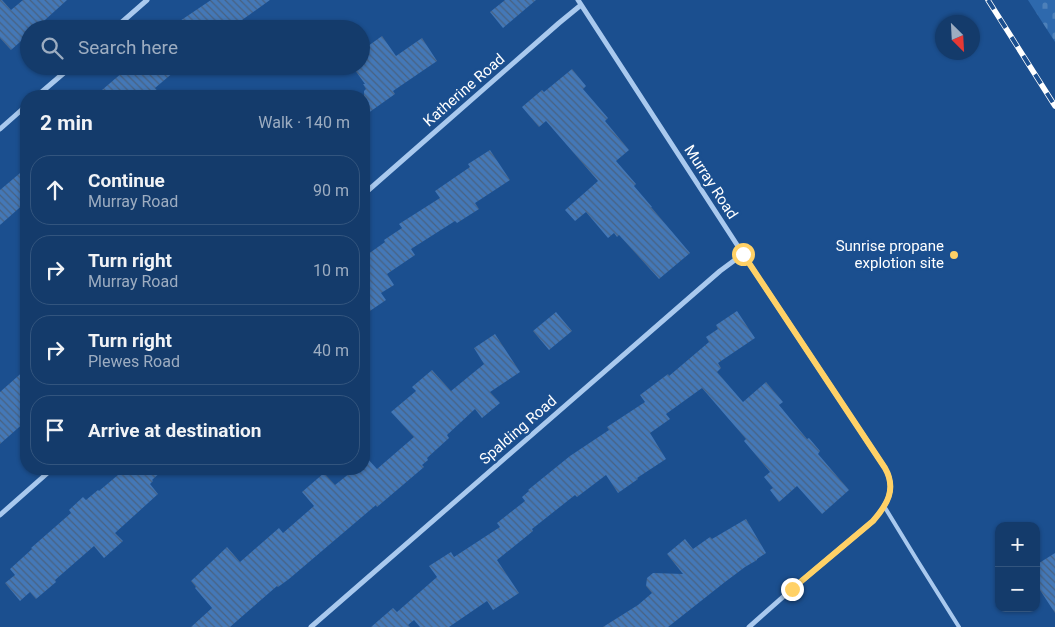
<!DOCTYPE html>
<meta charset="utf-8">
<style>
:root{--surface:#143b6b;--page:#214673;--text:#f1f3f6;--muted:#9dadc1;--line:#33557e}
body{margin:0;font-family:Roboto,sans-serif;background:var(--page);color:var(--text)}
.controls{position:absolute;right:15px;bottom:15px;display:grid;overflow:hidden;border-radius:10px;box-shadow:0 1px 4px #0004}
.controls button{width:45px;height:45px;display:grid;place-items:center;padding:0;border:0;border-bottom:1px solid var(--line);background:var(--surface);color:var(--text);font:25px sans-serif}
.compass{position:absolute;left:935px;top:15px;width:45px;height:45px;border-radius:50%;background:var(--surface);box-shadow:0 1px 4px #0004;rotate:156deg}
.stop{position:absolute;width:15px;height:15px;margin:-11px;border:4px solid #ffd166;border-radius:50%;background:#fff}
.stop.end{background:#ffd166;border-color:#fff;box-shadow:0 1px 5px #0008}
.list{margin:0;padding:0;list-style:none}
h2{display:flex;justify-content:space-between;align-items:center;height:65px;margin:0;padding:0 20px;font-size:21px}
h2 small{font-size:16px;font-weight:400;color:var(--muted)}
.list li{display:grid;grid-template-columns:32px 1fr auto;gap:15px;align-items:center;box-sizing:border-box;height:70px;margin:0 10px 10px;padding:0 10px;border:1px solid var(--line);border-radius:20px}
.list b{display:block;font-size:19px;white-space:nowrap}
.list p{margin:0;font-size:16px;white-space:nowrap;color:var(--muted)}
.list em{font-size:16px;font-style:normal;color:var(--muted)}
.icon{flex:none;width:28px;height:28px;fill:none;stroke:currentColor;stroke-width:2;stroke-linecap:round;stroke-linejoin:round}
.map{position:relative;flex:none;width:1055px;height:627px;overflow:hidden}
.search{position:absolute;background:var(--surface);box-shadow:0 1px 4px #0004;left:20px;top:20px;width:350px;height:55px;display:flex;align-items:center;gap:12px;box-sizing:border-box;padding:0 18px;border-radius:28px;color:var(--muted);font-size:19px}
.panel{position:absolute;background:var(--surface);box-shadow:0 1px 4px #0004;left:20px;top:90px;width:350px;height:385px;border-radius:20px}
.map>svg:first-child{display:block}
.cemetery{fill:url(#cemetery-stones)}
.building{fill:url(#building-back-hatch)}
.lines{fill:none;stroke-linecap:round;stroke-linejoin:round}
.service{stroke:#a9c9ee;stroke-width:4}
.minor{stroke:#a9c9ee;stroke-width:5}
.rail-casing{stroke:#fff;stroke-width:5.5}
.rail{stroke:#1b4f8f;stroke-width:4;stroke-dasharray:11;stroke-linecap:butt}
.route{stroke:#ffd166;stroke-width:6}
.poi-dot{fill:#ffd166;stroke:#1b4f8f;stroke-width:2}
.labels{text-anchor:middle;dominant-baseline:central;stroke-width:5;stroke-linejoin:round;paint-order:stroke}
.street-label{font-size:15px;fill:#fff;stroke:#1b4f8f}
.poi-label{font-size:15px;fill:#fff;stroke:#1b4f8f;text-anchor:end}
</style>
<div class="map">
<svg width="1055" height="627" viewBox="0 0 1055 627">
<defs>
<pattern id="cemetery-stones" width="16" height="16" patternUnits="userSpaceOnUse" patternTransform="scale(1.25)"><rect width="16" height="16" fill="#2e69ad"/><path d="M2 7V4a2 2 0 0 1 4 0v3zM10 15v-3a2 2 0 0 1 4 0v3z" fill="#4d80b9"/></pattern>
<pattern id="building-back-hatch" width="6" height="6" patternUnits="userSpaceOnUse" patternTransform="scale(1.25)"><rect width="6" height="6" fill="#4478b7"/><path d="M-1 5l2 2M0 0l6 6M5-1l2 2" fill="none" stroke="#486282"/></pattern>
</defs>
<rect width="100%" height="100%" fill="#1b4f8f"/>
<path class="cemetery" d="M1028 0H1055V42Z"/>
<path class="building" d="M0 0H2L11 10 23 0H67L35 29H29V34L11 50 0 38Z
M211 0H270L242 20 248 29H168Z
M505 0H536L503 28 490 12Z
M382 36 396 56 422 38 437 61 393 91 395 94 364 116V91L366 89 363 84H365L352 66H361V51Z
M130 66H181L155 88 162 96H95Z
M572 69 586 86 583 89 608 118 605 121 629 150 616 161 636 184 634 186 652 207H651L690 253 659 279 619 235 617 237 614 233 608 238 586 212 575 221 565 210 598 181 546 121 539 127 522 107 542 90 544 92Z
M490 150 510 180 475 203 479 209 457 223 455 221 411 249 415 255 387 274 394 285 381 293 386 300 364 315V257L385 242 384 240 402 228 399 224 440 198 435 191 470 167 468 164Z
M26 168V202L0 225V190Z
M737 311 755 338 718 363 721 368 717 372 743 402 766 382 783 402 779 405 807 439 809 438 820 451 818 454 849 490 822 514 797 486 779 502 770 490 773 488 764 477 770 472 744 441 746 439 702 388 666 414 670 419 650 433 666 459 637 478 638 479 618 493 606 475 577 497 575 495 532 529 533 531 497 560 519 593 493 610 487 601 449 627H420L414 620 408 625 410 627H371L393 608 397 612 437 577 429 566 451 552 454 557 500 527 497 523 525 501 522 497 529 491 528 490 570 456 609 430 607 427 645 402 640 395 668 374 669 376 709 342 706 337 718 329 716 325Z
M556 312 572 331 549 350 533 331Z
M495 334 520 372 490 392 500 403 482 418 475 409 447 435 449 438 427 458 428 460 422 465 424 467 377 507 376 505 289 579 278 587 277 586 230 627H191L212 608 195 588 196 587 191 581 227 547 240 562 279 528 283 533 314 506 302 492 324 473 335 485 355 469H364V461L367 458 377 469 414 437 391 412 416 391 412 387 432 370 451 391 484 364 474 348Z
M26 369V421L0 444V392Z
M125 469H164L152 480 153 481 150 484 158 494 115 533 123 541 104 558 94 546 55 580 56 582 36 599 30 592 20 601 5 583 15 575 10 569 32 549 31 548 71 513 69 510 83 497 86 500 98 490 99 491Z
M746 519 766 553 757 559V560L745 567 725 582 668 627H603L638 605 652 593 646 586 647 578 653 573 683 574 667 554 685 539 693 549 710 537 712 539Z
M1055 553V613L1036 584V565Z"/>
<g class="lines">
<path class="service" d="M884 506 917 560 959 627"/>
<path class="minor" d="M578 0 743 254 885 468C897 489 887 505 873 521L792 589 749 627
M114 29 147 0
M37 96 72 66
M0 129 26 106
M364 194 559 23 581 5
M0 515 52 469
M311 627 720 271 743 254"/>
<g class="rail-casing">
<path id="rail" d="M988 0 1055 106"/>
</g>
<use href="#rail" class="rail"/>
</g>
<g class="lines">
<path class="route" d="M743 254 885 468C897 489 887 505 873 521L792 589"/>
</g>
<circle class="poi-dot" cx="954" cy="255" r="5"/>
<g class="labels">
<g class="street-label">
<text transform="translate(464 90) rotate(-41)">Katherine Road</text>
<text transform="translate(711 182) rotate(57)">Murray Road</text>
<text transform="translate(518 430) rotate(-41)">Spalding Road</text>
</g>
<g class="poi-label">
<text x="944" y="246">Sunrise propane<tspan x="944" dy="17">explotion site</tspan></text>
</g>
</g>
</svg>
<div class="controls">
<button>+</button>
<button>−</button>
</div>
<svg class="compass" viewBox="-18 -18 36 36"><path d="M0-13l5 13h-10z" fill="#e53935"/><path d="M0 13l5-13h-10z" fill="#9dadc1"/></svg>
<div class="stop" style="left:743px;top:254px"></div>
<div class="stop end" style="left:792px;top:589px"></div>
<div class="search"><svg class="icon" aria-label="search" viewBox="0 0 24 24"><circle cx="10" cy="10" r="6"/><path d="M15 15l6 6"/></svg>Search here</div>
<section class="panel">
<h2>2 min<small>Walk · 140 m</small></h2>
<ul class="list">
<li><svg class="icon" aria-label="ahead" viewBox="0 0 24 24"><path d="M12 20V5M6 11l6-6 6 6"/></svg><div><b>Continue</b><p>Murray Road</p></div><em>90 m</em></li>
<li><svg class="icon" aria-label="right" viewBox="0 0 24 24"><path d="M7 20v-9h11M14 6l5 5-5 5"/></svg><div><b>Turn right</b><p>Murray Road</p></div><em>10 m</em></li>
<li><svg class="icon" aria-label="right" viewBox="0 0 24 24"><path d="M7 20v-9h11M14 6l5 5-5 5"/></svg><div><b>Turn right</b><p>Plewes Road</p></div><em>40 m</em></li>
<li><svg class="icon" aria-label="arrive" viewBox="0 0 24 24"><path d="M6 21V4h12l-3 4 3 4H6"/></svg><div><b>Arrive at destination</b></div></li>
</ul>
</section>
</div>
